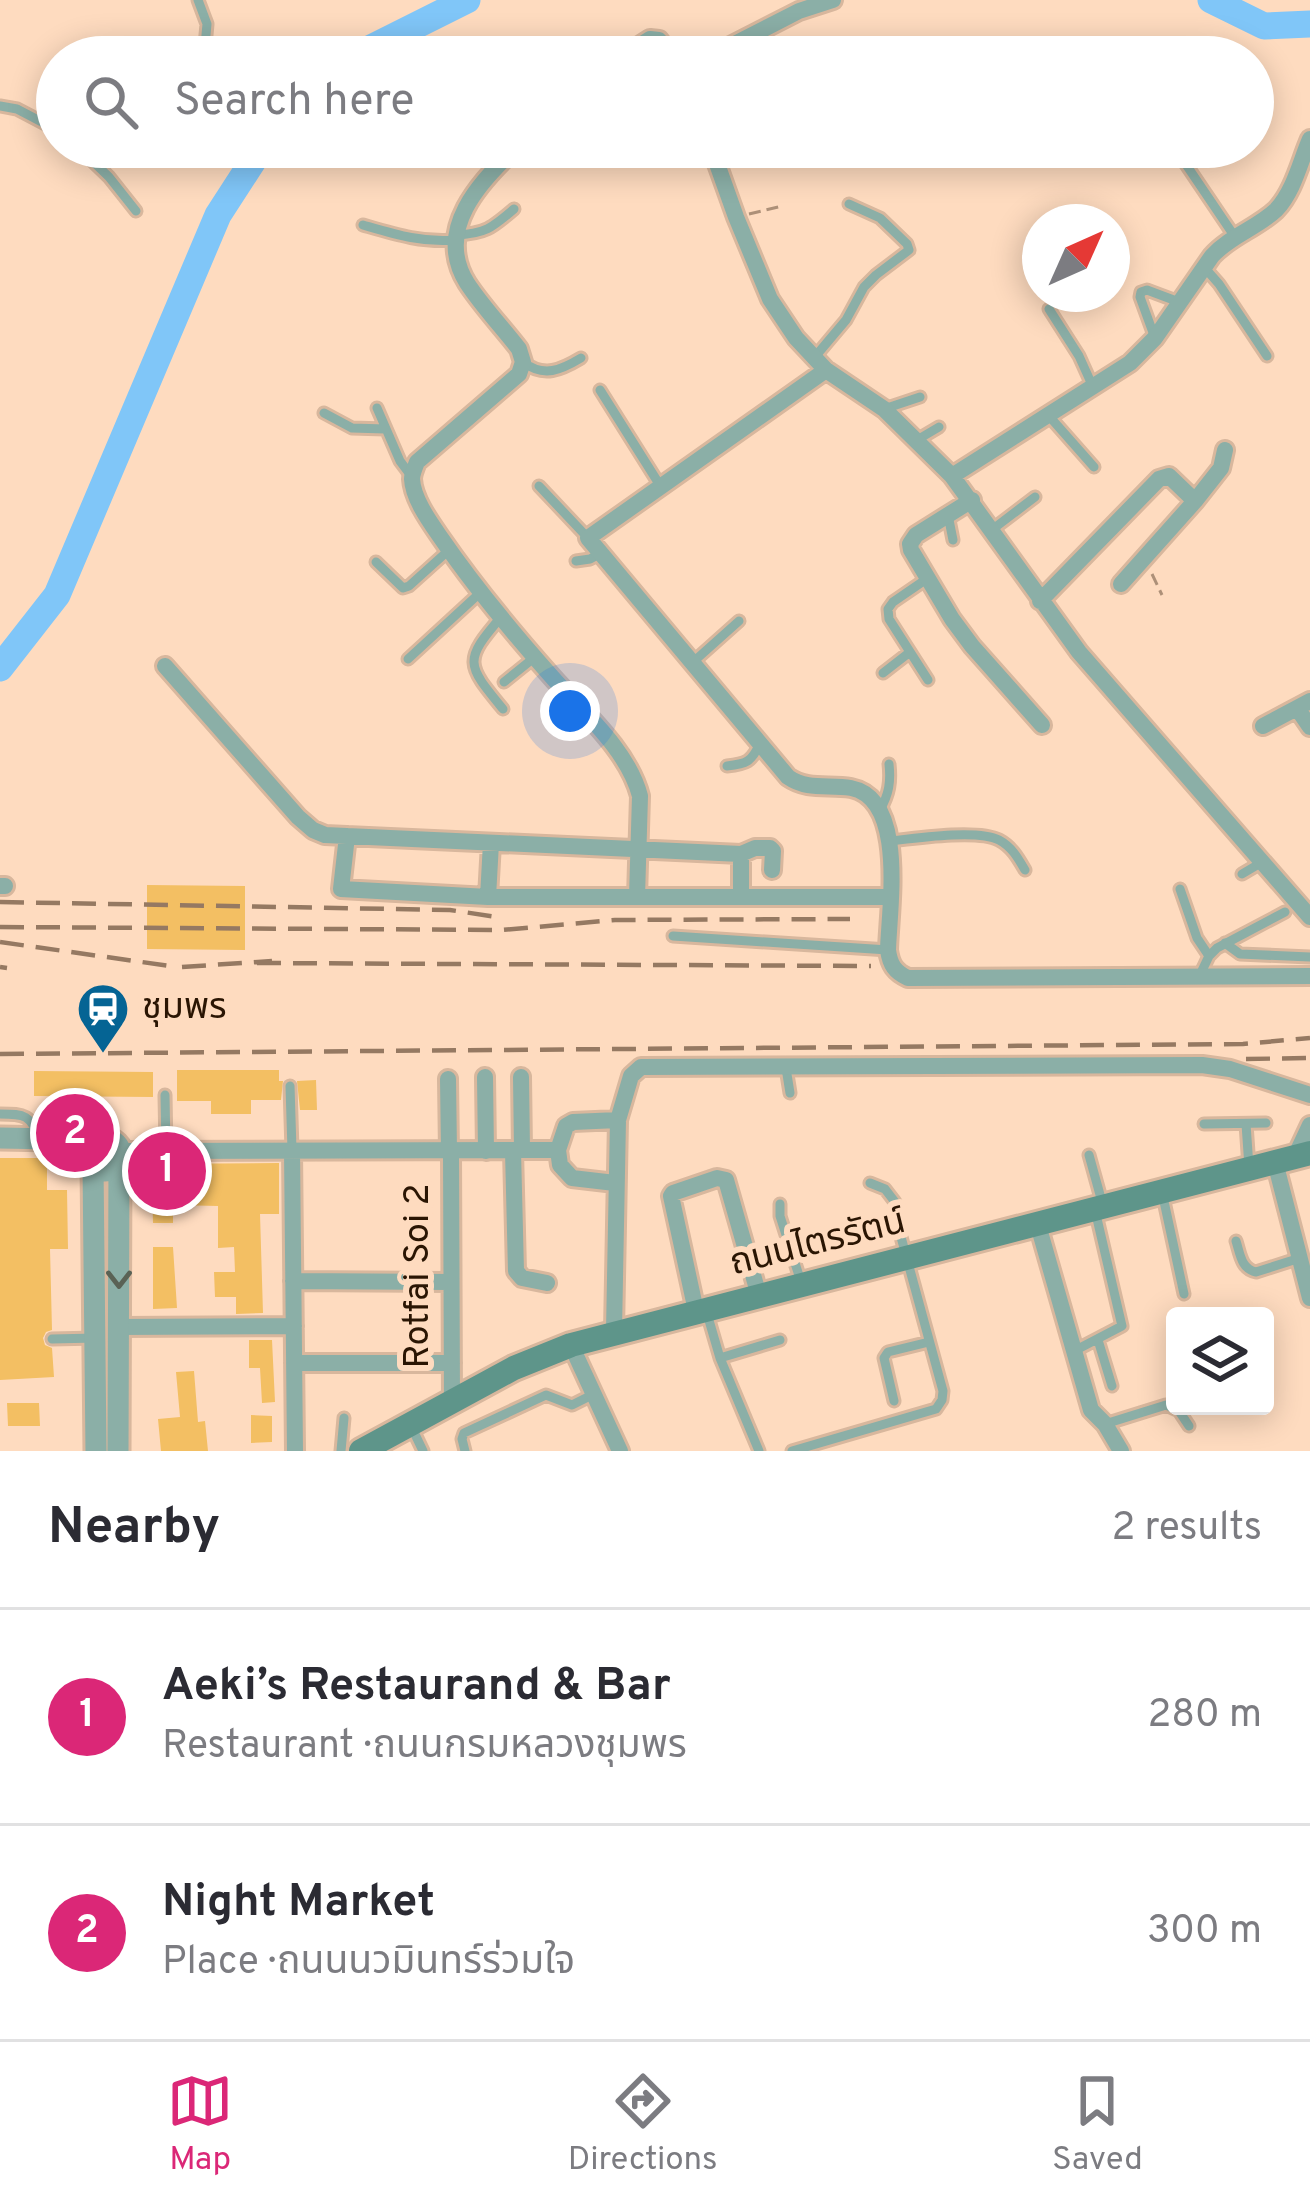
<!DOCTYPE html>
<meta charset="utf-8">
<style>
:root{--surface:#fff;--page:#f7f7f7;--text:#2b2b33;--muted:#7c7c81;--line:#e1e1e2;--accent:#db2777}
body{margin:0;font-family:Overpass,"Noto Sans Thai",sans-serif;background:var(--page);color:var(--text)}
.controls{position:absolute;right:36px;bottom:36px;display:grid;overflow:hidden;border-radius:12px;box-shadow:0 6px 30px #0003}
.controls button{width:108px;height:108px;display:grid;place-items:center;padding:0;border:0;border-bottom:3px solid var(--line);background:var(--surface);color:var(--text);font:60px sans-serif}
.compass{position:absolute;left:1022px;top:204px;width:108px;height:108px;border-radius:50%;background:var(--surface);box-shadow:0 6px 30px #0003;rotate:45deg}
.you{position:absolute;left:570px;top:711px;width:42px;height:42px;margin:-30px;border:9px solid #fff;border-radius:50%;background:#1a73e8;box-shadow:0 0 0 18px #1a73e833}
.badge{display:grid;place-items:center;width:78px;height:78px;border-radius:50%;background:var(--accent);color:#fff;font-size:39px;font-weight:700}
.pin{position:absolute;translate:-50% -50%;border:6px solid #fff;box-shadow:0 3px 12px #0006}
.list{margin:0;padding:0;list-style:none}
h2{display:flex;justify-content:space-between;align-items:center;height:156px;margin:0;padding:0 48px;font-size:51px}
h2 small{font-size:39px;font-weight:400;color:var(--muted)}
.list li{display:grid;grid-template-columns:78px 1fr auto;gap:36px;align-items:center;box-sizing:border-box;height:216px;padding:0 48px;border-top:3px solid var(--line)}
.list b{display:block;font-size:45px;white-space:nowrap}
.list p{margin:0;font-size:39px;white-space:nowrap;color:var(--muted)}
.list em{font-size:39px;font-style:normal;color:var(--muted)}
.icon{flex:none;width:66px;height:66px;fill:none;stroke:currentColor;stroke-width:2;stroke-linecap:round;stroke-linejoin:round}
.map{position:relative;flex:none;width:1310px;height:1451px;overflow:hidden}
.search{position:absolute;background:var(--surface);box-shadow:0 6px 30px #0003;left:36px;right:36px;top:36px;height:132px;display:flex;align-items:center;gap:30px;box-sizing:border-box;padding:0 42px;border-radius:66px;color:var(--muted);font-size:45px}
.sheet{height:588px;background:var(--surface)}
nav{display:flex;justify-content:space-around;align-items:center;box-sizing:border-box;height:168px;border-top:3px solid var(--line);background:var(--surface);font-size:33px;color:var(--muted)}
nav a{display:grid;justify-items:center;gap:6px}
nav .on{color:var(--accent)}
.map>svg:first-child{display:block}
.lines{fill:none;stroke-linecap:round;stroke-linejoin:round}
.river{stroke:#80c6f8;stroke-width:27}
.building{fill:#f3bf63}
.service-casing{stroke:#d8b79d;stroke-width:15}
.minor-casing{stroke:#d8b79d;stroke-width:22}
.tertiary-casing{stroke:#d8b79d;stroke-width:27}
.secondary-casing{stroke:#d8b79d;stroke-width:30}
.path{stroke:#ad9078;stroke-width:3;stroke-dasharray:12 6;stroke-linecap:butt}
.service{stroke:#8bafa7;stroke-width:9}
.minor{stroke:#8bafa7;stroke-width:16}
.tertiary{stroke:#8bafa7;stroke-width:21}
.secondary{stroke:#5e958a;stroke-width:24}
.rail{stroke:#957962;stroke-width:4.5;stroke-dasharray:24 12;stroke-linecap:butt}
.oneway{stroke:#5a6255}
.labels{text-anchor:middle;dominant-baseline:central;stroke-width:12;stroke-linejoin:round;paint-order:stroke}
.poi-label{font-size:36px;fill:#2a1503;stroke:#fedbbf;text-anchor:start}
.street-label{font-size:36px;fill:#2a1503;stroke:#fedbbf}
</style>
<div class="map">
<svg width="1310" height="1451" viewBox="0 0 1310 1451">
<rect width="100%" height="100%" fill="#fedbbf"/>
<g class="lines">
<path class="river" d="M1211 0 1264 26 1310 24
M353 57 467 0
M0 668 57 595 218 215 262 147"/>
</g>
<path class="building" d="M147 885 245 886V950L147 949Z
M177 1070H279V1081H283L281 1100H251V1114H211V1101H177Z
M34 1071 153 1072V1097L34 1096Z
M316 1080 317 1110H300L297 1081Z
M0 1158H47V1190H67L68 1249H50L52 1330 46 1332 43 1338 45 1345 52 1348 54 1377 0 1380Z
M279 1163V1214H260L263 1313 236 1314V1297H215L214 1272H235L234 1247 218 1248V1206L173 1205V1223H153L152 1187 144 1186 145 1164Z
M153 1247H173L177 1308 153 1309Z
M249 1340H272L275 1402 262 1403 260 1368H249Z
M194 1371 198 1422 205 1421 208 1451H161L158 1419 180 1417 176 1372Z
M7 1403H39L40 1426H8Z
M251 1415 272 1416V1442L251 1443Z"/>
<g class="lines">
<g class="service-casing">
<path id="service" d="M198 0 207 24 204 57
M0 106 17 109 57 130
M78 147 109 177 136 211
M1185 163 1235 237
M363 225C394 234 422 243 455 240
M455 235C485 234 492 228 514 209
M1204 267 1219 284 1267 356
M1049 309 1079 356 1093 387
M1155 338 1140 297 1141 292 1147 290 1179 302
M814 358 846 320 864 287 876 275 909 250 907 244 880 218 849 204
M523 362C544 378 561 370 581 358
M600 390 661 487
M377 408 400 461 412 477
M884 409 920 397
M324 413 352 428 385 429
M1049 416 1094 467
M917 440 939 427
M539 486 588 538
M948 515 953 540
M993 529 1035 497
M576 561 590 559 601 553
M376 562 403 588 409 586 449 550
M928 578 893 602 888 609 889 619 928 680
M502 616C463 661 466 664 503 709
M408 659 482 591
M692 663 739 621
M883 673 910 652
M504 682 535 657
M727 766C746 764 752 762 760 743
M880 810C889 794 891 782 889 764
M891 841C916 838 978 829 999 840 1012 847 1018 858 1025 870
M1242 874 1264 861
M1180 889 1197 938 1209 956
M673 936 888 950
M1225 943 1240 954 1310 957
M1199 977 1209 956 1217 948 1285 912
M786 1068 790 1093
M290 1086 292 1150
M165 1095 166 1150
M0 1114C26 1114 29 1115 41 1139
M1204 1124 1266 1123
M1246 1124 1249 1167
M1089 1155 1102 1202
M870 1183 885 1189 895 1202
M1162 1192 1184 1294
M780 1204V1216L802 1285
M1236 1241C1240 1253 1241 1269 1256 1272L1300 1258
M706 1310 720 1358 759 1451
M52 1339 96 1338
M1098 1340 1112 1386
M1076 1350 1122 1326 1095 1210
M720 1358 780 1340
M894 1401 884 1358 888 1352 929 1342
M1105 1424 1166 1405 1179 1411 1189 1426
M412 1428 423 1451
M341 1451 344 1418
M465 1451 462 1439 464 1433 546 1395 572 1405 594 1394
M792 1451 936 1409 942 1400 943 1391 901 1237"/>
</g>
<g class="minor-casing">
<path id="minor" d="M622 57 650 39 659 40 672 57
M709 57 799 11 833 0
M517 147C480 181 434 230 467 283 482 306 502 327 519 349L523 362 519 374 417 462C415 467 412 474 412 479 413 499 430 522 441 538 474 586 513 633 552 677 583 712 628 750 640 796L637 897
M711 147 736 217 770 299 796 338 826 370 884 409 952 476 1079 652 1310 917
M826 370 588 538 788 777C808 791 829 784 851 788 907 799 889 909 888 950 890 965 895 972 908 978L1310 976
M952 476 1130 363 1155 338 1212 256C1230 236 1257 228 1276 210 1294 191 1300 162 1310 139
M972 500 916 535 910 544 911 550 952 619 972 646 1042 725
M1195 501 1221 468 1225 450
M1040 601 1159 479 1169 476 1195 501 1121 584
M165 666 298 817 313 830 325 835 741 854V897
M1297 708 1310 727
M1263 726 1310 701
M347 836 341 889 488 897H890
M741 854 755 848H770L773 851 772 870
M0 886H5
M488 897 491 843
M485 1077 486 1151
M521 1077 522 1150
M448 1079 449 1152
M292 1150 295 1451
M558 1150 560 1165 572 1178 615 1183
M120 1151 558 1150 566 1126 573 1122 618 1120 631 1076 641 1067 1202 1065 1230 1069 1310 1095
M513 1151 516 1271 522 1278 547 1283
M451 1152 452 1400
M1295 1157 1310 1125
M1275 1162 1310 1298
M1038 1225 1091 1410 1105 1424 1121 1451
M293 1281 451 1282
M696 1311 671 1196 673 1193 717 1178 726 1180 759 1296
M119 1327 294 1326
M614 1331 618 1120
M571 1345 620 1451
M294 1363H452"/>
</g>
<g class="tertiary-casing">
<path id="tertiary" d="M0 1138 55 1139 91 1149
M89 1155a16 16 0 1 1 32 0a16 16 0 1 1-32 0Z
M93 1165 96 1451
M118 1451 119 1162"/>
</g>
<g class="secondary-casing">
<path id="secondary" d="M361 1451 514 1368 571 1345 1310 1153"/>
</g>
<path class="path" d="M749 214 782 206
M1152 574 1162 595"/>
<use href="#service" class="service"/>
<use href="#minor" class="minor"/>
<use href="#tertiary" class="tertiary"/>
<use href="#secondary" class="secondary"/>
<path class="rail" d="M0 902 450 910 497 917
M0 927 502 930 615 920 850 919
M0 942 170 966
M257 963 871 966
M0 967 7 968
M182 967 272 961
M0 1054 1243 1044 1310 1038
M1246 1059 1310 1058"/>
</g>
<defs><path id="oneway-chevron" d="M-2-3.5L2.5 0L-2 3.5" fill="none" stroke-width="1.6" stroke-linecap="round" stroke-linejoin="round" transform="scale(3)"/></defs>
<use class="oneway" href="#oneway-chevron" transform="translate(119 1279) rotate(90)"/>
<defs>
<g id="station-pin" transform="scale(2.7)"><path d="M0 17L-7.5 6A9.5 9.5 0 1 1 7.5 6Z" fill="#056494" stroke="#fedbbf"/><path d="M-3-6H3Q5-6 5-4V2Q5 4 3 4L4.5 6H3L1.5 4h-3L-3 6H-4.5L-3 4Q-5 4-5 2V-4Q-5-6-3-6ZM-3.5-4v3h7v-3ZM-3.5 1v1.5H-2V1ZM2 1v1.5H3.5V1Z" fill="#fff"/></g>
</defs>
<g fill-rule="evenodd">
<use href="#station-pin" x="103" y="1009"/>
</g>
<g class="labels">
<g class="poi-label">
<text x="142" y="1009">ชุมพร</text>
</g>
<g class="street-label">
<text transform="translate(818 1244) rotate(-14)">ถนนไตรรัตน์</text>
<text transform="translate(419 1276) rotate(-90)">Rotfai Soi 2</text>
</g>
</g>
</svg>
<div class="controls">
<button><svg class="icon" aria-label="layers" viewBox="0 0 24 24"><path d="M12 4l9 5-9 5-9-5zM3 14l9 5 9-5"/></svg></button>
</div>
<svg class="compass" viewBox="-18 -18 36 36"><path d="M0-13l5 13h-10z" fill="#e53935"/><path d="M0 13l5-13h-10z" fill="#7c7c81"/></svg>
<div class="you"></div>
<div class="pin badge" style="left:167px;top:1171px">1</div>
<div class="pin badge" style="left:75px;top:1133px">2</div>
<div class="search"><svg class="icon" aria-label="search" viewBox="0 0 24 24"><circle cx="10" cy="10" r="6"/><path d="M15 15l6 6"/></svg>Search here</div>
</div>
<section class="sheet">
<h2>Nearby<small>2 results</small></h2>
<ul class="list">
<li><span class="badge">1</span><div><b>Aeki’s Restaurand &amp; Bar</b><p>Restaurant · ถนนกรมหลวงชุมพร</p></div><em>280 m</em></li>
<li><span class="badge">2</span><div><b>Night Market</b><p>Place · ถนนนวมินทร์ร่วมใจ</p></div><em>300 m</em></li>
</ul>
</section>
<nav>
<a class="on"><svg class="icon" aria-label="map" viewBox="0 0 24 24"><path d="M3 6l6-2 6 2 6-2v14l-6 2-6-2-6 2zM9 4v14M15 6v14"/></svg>Map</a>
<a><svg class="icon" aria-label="directions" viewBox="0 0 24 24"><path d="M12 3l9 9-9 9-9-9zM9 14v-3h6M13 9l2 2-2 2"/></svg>Directions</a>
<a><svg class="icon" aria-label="saved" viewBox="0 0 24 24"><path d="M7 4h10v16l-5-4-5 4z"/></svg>Saved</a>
</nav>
